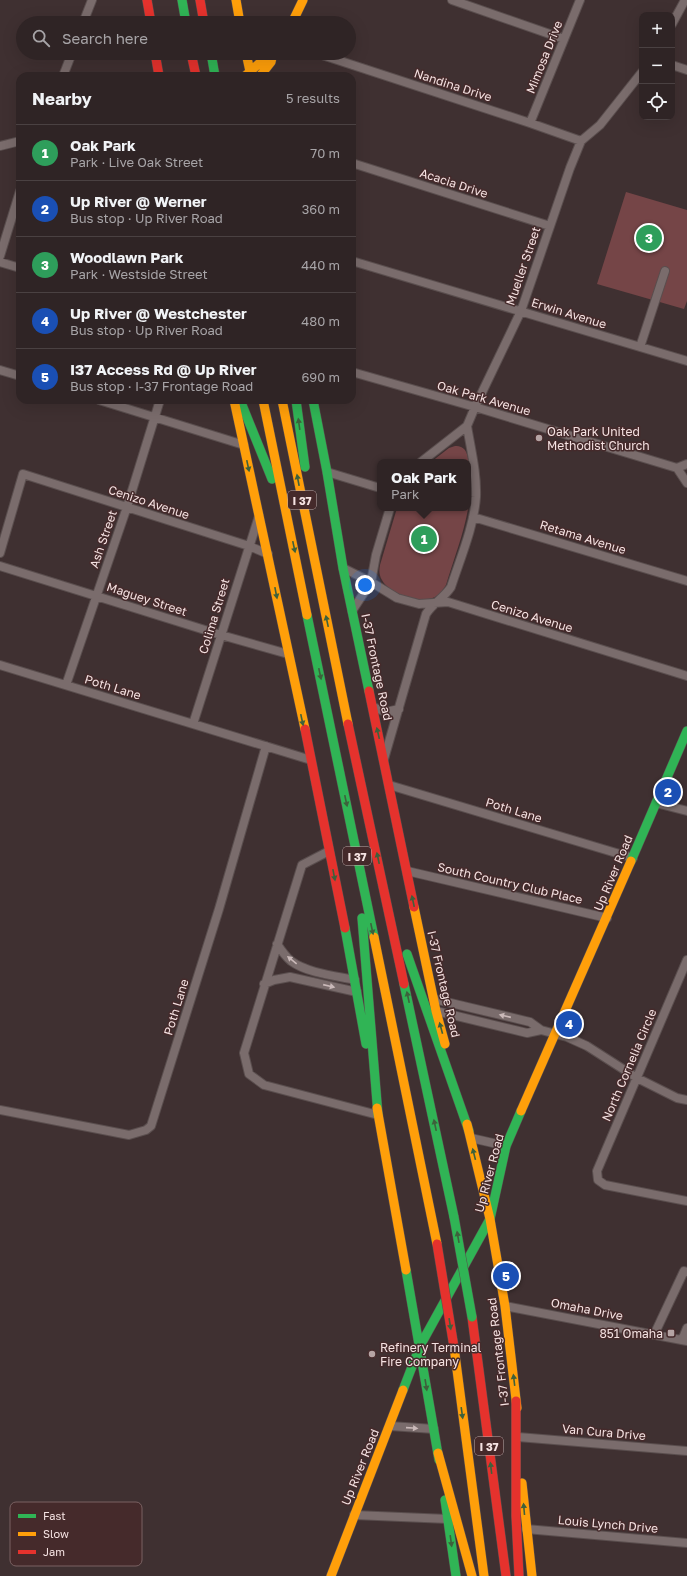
<!DOCTYPE html>
<meta charset="utf-8">
<style>
:root{--surface:#2f2425;--page:#3b3032;--text:#f1f3f6;--muted:#a7a4a7;--line:#4a4142;--accent:#ea580c}
body{margin:0;font-family:"Golos Text",sans-serif;background:var(--page);color:var(--text)}
.controls{position:absolute;right:12px;top:12px;display:grid;overflow:hidden;border-radius:8px;box-shadow:0 4px 16px #0002}
.controls button{width:36px;height:36px;display:grid;place-items:center;padding:0;border:0;border-bottom:1px solid var(--line);background:var(--surface);color:var(--text);font:20px sans-serif}
.you{position:absolute;left:365px;top:585px;width:14px;height:14px;margin:-10px;border:3px solid #fff;border-radius:50%;background:#1a73e8;box-shadow:0 0 0 6px #1a73e833}
.badge{display:grid;place-items:center;width:26px;height:26px;border-radius:50%;background:var(--accent);color:#fff;font-size:13px;font-weight:700}
.pin{position:absolute;translate:-50% -50%;border:2px solid #fff;box-shadow:0 1px 4px #0006}
.popup{position:absolute;left:377px;top:459px;width:94px;height:52px;box-sizing:border-box;display:grid;place-content:center;border-radius:8px;background:var(--surface);filter:drop-shadow(0 1px 3px #0005);font-size:13px;white-space:nowrap;color:var(--muted)}
.popup b{font-size:15px;color:var(--text)}
.popup::after{content:'';position:absolute;left:50%;top:100%;margin-left:-8px;border:8px solid transparent;border-top-color:var(--surface)}
.list{margin:0;padding:0;list-style:none}
h2{display:flex;justify-content:space-between;align-items:center;height:52px;margin:0;padding:0 16px;font-size:17px}
h2 small{font-size:13px;font-weight:400;color:var(--muted)}
.list li{display:grid;grid-template-columns:26px 1fr auto;gap:12px;align-items:center;box-sizing:border-box;height:56px;padding:0 16px;border-top:1px solid var(--line)}
.list b{display:block;font-size:15px;white-space:nowrap}
.list p{margin:0;font-size:13px;white-space:nowrap;color:var(--muted)}
.list em{font-size:13px;font-style:normal;color:var(--muted)}
.icon{flex:none;width:22px;height:22px;fill:none;stroke:currentColor;stroke-width:2;stroke-linecap:round;stroke-linejoin:round}
.map{position:relative;flex:none;width:687px;height:1576px;overflow:hidden}
.search{position:absolute;background:var(--surface);box-shadow:0 4px 16px #0002;left:16px;top:16px;width:340px;height:44px;display:flex;align-items:center;gap:10px;box-sizing:border-box;padding:0 14px;border-radius:22px;color:var(--muted);font-size:15px}
.panel{position:absolute;background:var(--surface);box-shadow:0 4px 16px #0002;left:16px;top:72px;width:340px;height:332px;border-radius:12px}
.map>svg:first-child{display:block}
.green{fill:#754547}
.lines{fill:none;stroke-linecap:round;stroke-linejoin:round}
.street-casing{stroke:#5a4e4e;stroke-width:10}
.fast-casing{stroke:#5a4e4e;stroke-width:10}
.slow-casing{stroke:#5a4e4e;stroke-width:10}
.jam-casing{stroke:#5a4e4e;stroke-width:10}
.street{stroke:#7a6c6c;stroke-width:8}
.fast{stroke:#30b455;stroke-width:9}
.slow{stroke:#ff9f0a;stroke-width:9}
.jam{stroke:#e5322d;stroke-width:9}
.fast-bridge-casing{stroke:#5a4e4e;stroke-width:10;stroke-linecap:butt}
.jam-bridge-casing{stroke:#5a4e4e;stroke-width:10;stroke-linecap:butt}
.fast-bridge{stroke:#30b455;stroke-width:9}
.jam-bridge{stroke:#e5322d;stroke-width:9}
.oneway{fill:#3d613c}
.oneway2{fill:#cab9b9}
.poi-dot{fill:#b5a4a4;stroke:#452a2b;stroke-width:1.5}
.labels{text-anchor:middle;dominant-baseline:central;stroke-width:3;stroke-linejoin:round;paint-order:stroke}
.shield{fill:#452a2b;stroke:#c0abab;stroke-width:1}
.shield-label{font-size:11px;font-weight:bold;fill:#f5e2e2}
.street-label{font-size:12px;fill:#f5e2e2;stroke:#452a2b}
.poi-label{font-size:12px;fill:#f5e2e2;stroke:#452a2b;text-anchor:start}
.key{fill:#452a2b;stroke:#7a6162;stroke-width:1}
.key-label{font-size:11px;fill:#f5e2e2}
</style>
<div class="map">
<svg width="687" height="1576" viewBox="0 0 687 1576">
<rect width="100%" height="100%" fill="#3f3031"/>
<path class="green" d="M626 192 687 210V301L684 309 597 284Z
M455 446C466 446 467 453 469 462 476 505 458 545 446 585 443 590 440 594 435 597 421 604 389 594 382 580 379 575 379 570 380 565L397 508H468V462H431L449 448Z"/>
<g class="lines">
<g class="street-casing">
<path id="street" d="M452 0 564 39
M83 23 92 0
M672 24 685 0
M316 53 530 123 581 141
M672 65 687 70
M63 76 72 53
M530 123 580 0
M0 146 20 141
M352 163 550 226
M0 256 20 191
M352 261 687 361
M0 262 20 268
M640 347 665 271
M0 370 20 376
M352 372 475 407 677 468 687 483
M99 400 244 445
M421 462 467 426 475 407 521 311 570 168 581 141 600 125 642 72
M677 468 687 464
M327 472 380 488
M473 517 687 581
M0 553 23 474 249 546 268 554
M0 566 221 635 288 654
M343 568 371 582 397 598 419 604 448 602 687 676
M352 611 371 582 376 555 390 508
M0 665 311 760
M66 685 127 507 160 400
M373 707 386 712 399 709
M193 724 259 516
M384 759 426 614C433 603 444 598 451 587 460 559 474 527 476 497 477 474 471 450 467 426
M389 785 633 858
M656 803 687 811
M329 851 302 865 244 1053 249 1074 264 1085 378 1115
M407 871 607 918
M277 944C281 950 286 957 291 961 307 973 336 976 355 980
M687 960 597 1171 598 1180 605 1185 687 1201
M264 984 274 980 290 977 357 992
M434 999 530 1022 541 1030 567 1037 587 1046 637 1078 677 1098 687 1100
M436 1011 527 1033 541 1030
M0 1110 129 1135 146 1130 151 1126 219 909 266 746
M471 1138 506 1146
M505 1306 687 1341
M654 1335 684 1271 687 1272
M682 1340 687 1328
M390 1426 434 1429
M518 1437 687 1451
M354 1515 448 1519
M526 1529 687 1543"/>
</g>
<g class="fast-casing">
<path id="fast" d="M182 0 186 23
M211 53 215 76
M240 400 272 479
M296 400 305 467
M313 400 327 472 343 568 369 691
M307 615 374 937
M631 861 687 731
M362 918 378 1115
M345 928 366 1044
M407 954 469 1131
M404 984 454 1217
M406 1270 439 1460
M403 1390 420 1346 490 1219 506 1146 521 1111
M445 1500 456 1576"/>
</g>
<g class="slow-casing">
<path id="slow" d="M236 0 240 23
M292 23 303 0
M246 53 251 76
M245 76 271 53
M260 76 271 62 273 53
M234 400 305 729
M263 400 307 615
M282 400 348 724
M414 907 436 1011 445 1044
M374 937 437 1244
M377 1108 406 1270
M521 1111 631 861
M467 1124 490 1219 505 1306 517 1408
M454 1347 484 1576
M438 1453 472 1576
M522 1483 532 1576
M331 1576 403 1390"/>
</g>
<g class="jam-casing">
<path id="jam" d="M147 0 151 23
M200 0 204 23
M155 53 159 76
M191 53 196 76
M369 691 414 907
M348 724 404 984
M305 729 345 928
M472 1317 506 1576
M516 1401V1516L519 1576"/>
</g>
<use href="#street" class="street"/>
<use href="#fast" class="fast"/>
<use href="#slow" class="slow"/>
<use href="#jam" class="jam"/>
<g class="fast-bridge-casing">
<path id="fast-bridge" d="M454 1217 472 1317"/>
</g>
<g class="jam-bridge-casing">
<path id="jam-bridge" d="M437 1244 454 1347"/>
</g>
<use href="#fast-bridge" class="fast-bridge"/>
<use href="#jam-bridge" class="jam-bridge"/>
</g>
<defs><path id="oneway-solid" d="M-6-.8H1V-3.2L6.5 0L1 3.2V.8H-6Z"/></defs>
<g class="oneway">
<use href="#oneway-solid" transform="translate(299 424) rotate(-98)"/>
<use href="#oneway-solid" transform="translate(248 466) rotate(78)"/>
<use href="#oneway-solid" transform="translate(298 480) rotate(-101)"/>
<use href="#oneway-solid" transform="translate(294 547) rotate(78)"/>
<use href="#oneway-solid" transform="translate(276 593) rotate(79)"/>
<use href="#oneway-solid" transform="translate(327 621) rotate(-102)"/>
<use href="#oneway-solid" transform="translate(320 674) rotate(78)"/>
<use href="#oneway-solid" transform="translate(302 720) rotate(78)"/>
<use href="#oneway-solid" transform="translate(378 733) rotate(-103)"/>
<use href="#oneway-solid" transform="translate(346 801) rotate(78)"/>
<use href="#oneway-solid" transform="translate(378 858) rotate(-102)"/>
<use href="#oneway-solid" transform="translate(334 875) rotate(79)"/>
<use href="#oneway-solid" transform="translate(413 901) rotate(-102)"/>
<use href="#oneway-solid" transform="translate(372 929) rotate(78)"/>
<use href="#oneway-solid" transform="translate(408 997) rotate(-102)"/>
<use href="#oneway-solid" transform="translate(441 1028) rotate(-105)"/>
<use href="#oneway-solid" transform="translate(435 1125) rotate(-102)"/>
<use href="#oneway-solid" transform="translate(474 1154) rotate(-104)"/>
<use href="#oneway-solid" transform="translate(458 1237) rotate(-100)"/>
<use href="#oneway-solid" transform="translate(450 1324) rotate(81)"/>
<use href="#oneway-solid" transform="translate(514 1380) rotate(-97)"/>
<use href="#oneway-solid" transform="translate(426 1385) rotate(81)"/>
<use href="#oneway-solid" transform="translate(462 1413) rotate(82)"/>
<use href="#oneway-solid" transform="translate(491 1468) rotate(-97)"/>
<use href="#oneway-solid" transform="translate(524 1509) rotate(-95)"/>
<use href="#oneway-solid" transform="translate(451 1541) rotate(82)"/>
</g>
<g class="oneway2">
<use href="#oneway-solid" transform="translate(292 960) rotate(-141)"/>
<use href="#oneway-solid" transform="translate(329 986) rotate(13)"/>
<use href="#oneway-solid" transform="translate(505 1016) rotate(-167)"/>
<use href="#oneway-solid" transform="translate(412 1428) rotate(4)"/>
</g>
<g class="poi-dot">
<circle cx="539" cy="438" r="4"/>
<rect x="667" y="1329" width="8" height="8" rx="2"/>
<circle cx="372" cy="1354" r="4"/>
</g>
<g class="labels">
<g class="shield">
<rect x="288" y="491" width="28" height="18" rx="3"/>
<rect x="343" y="847" width="28" height="18" rx="3"/>
<rect x="475" y="1437" width="28" height="18" rx="3"/>
</g>
<g class="shield-label">
<text x="302" y="500">I 37</text>
<text x="357" y="856">I 37</text>
<text x="489" y="1446">I 37</text>
</g>
<g class="street-label">
<text transform="translate(544 57) rotate(-68)">Mimosa Drive</text>
<text transform="translate(453 85) rotate(18)">Nandina Drive</text>
<text transform="translate(454 183) rotate(18)">Acacia Drive</text>
<text transform="translate(523 266) rotate(-71)">Mueller Street</text>
<text transform="translate(569 313) rotate(17)">Erwin Avenue</text>
<text transform="translate(484 398) rotate(16)">Oak Park Avenue</text>
<text transform="translate(149 502) rotate(18)">Cenizo Avenue</text>
<text transform="translate(583 537) rotate(17)">Retama Avenue</text>
<text transform="translate(103 539) rotate(-71)">Ash Street</text>
<text transform="translate(147 599) rotate(18)">Maguey Street</text>
<text transform="translate(214 616) rotate(-73)">Colima Street</text>
<text transform="translate(532 616) rotate(17)">Cenizo Avenue</text>
<text transform="translate(377 667) rotate(78)">I-37 Frontage Road</text>
<text transform="translate(113 687) rotate(17)">Poth Lane</text>
<text transform="translate(514 810) rotate(17)">Poth Lane</text>
<text transform="translate(613 873) rotate(-67)">Up River Road</text>
<text transform="translate(510 883) rotate(13)">South Country Club Place</text>
<text transform="translate(444 984) rotate(77)">I-37 Frontage Road</text>
<text transform="translate(176 1007) rotate(-73)">Poth Lane</text>
<text transform="translate(629 1065) rotate(-67)">North Cornelia Circle</text>
<text transform="translate(489 1173) rotate(-75)">Up River Road</text>
<text transform="translate(587 1309) rotate(11)">Omaha Drive</text>
<text transform="translate(498 1352) rotate(-97)">I-37 Frontage Road</text>
<text transform="translate(604 1432) rotate(5)">Van Cura Drive</text>
<text transform="translate(360 1467) rotate(-68)">Up River Road</text>
<text transform="translate(608 1524) rotate(5)">Louis Lynch Drive</text>
</g>
<g class="poi-label">
<text x="547" y="431">Oak Park United<tspan x="547" dy="14">Methodist Church</tspan></text>
<text x="663" y="1333" text-anchor="end">851 Omaha</text>
<text x="380" y="1347">Refinery Terminal<tspan x="380" dy="14">Fire Company</tspan></text>
</g>
</g>
<rect x="10" y="1502" width="132" height="64" rx="6" class="key"/>
<rect x="18" y="1514" width="18" height="4" fill="#30b455"/>
<rect x="18" y="1532" width="18" height="4" fill="#ff9f0a"/>
<rect x="18" y="1550" width="18" height="4" fill="#e5322d"/>
<g class="key-label">
<text x="43" y="1520">Fast</text>
<text x="43" y="1538">Slow</text>
<text x="43" y="1556">Jam</text>
</g>
</svg>
<div class="controls">
<button>+</button>
<button>−</button>
<button><svg class="icon" aria-label="locate" viewBox="0 0 24 24"><circle cx="12" cy="12" r="6"/><path d="M12 2v4M12 18v4M2 12h4M18 12h4"/></svg></button>
</div>
<div class="you"></div>
<div class="pin badge" style="left:424px;top:539px;background:#2e9e5b">1</div>
<div class="popup"><b>Oak Park</b>Park</div>
<div class="pin badge" style="left:668px;top:792px;background:#1a4fb4">2</div>
<div class="pin badge" style="left:649px;top:238px;background:#2e9e5b">3</div>
<div class="pin badge" style="left:569px;top:1024px;background:#1a4fb4">4</div>
<div class="pin badge" style="left:506px;top:1276px;background:#1a4fb4">5</div>
<div class="search"><svg class="icon" aria-label="search" viewBox="0 0 24 24"><circle cx="10" cy="10" r="6"/><path d="M15 15l6 6"/></svg>Search here</div>
<section class="panel">
<h2>Nearby<small>5 results</small></h2>
<ul class="list">
<li><span class="badge" style="background:#2e9e5b">1</span><div><b>Oak Park</b><p>Park · Live Oak Street</p></div><em>70 m</em></li>
<li><span class="badge" style="background:#1a4fb4">2</span><div><b>Up River @ Werner</b><p>Bus stop · Up River Road</p></div><em>360 m</em></li>
<li><span class="badge" style="background:#2e9e5b">3</span><div><b>Woodlawn Park</b><p>Park · Westside Street</p></div><em>440 m</em></li>
<li><span class="badge" style="background:#1a4fb4">4</span><div><b>Up River @ Westchester</b><p>Bus stop · Up River Road</p></div><em>480 m</em></li>
<li><span class="badge" style="background:#1a4fb4">5</span><div><b>I37 Access Rd @ Up River</b><p>Bus stop · I-37 Frontage Road</p></div><em>690 m</em></li>
</ul>
</section>
</div>
